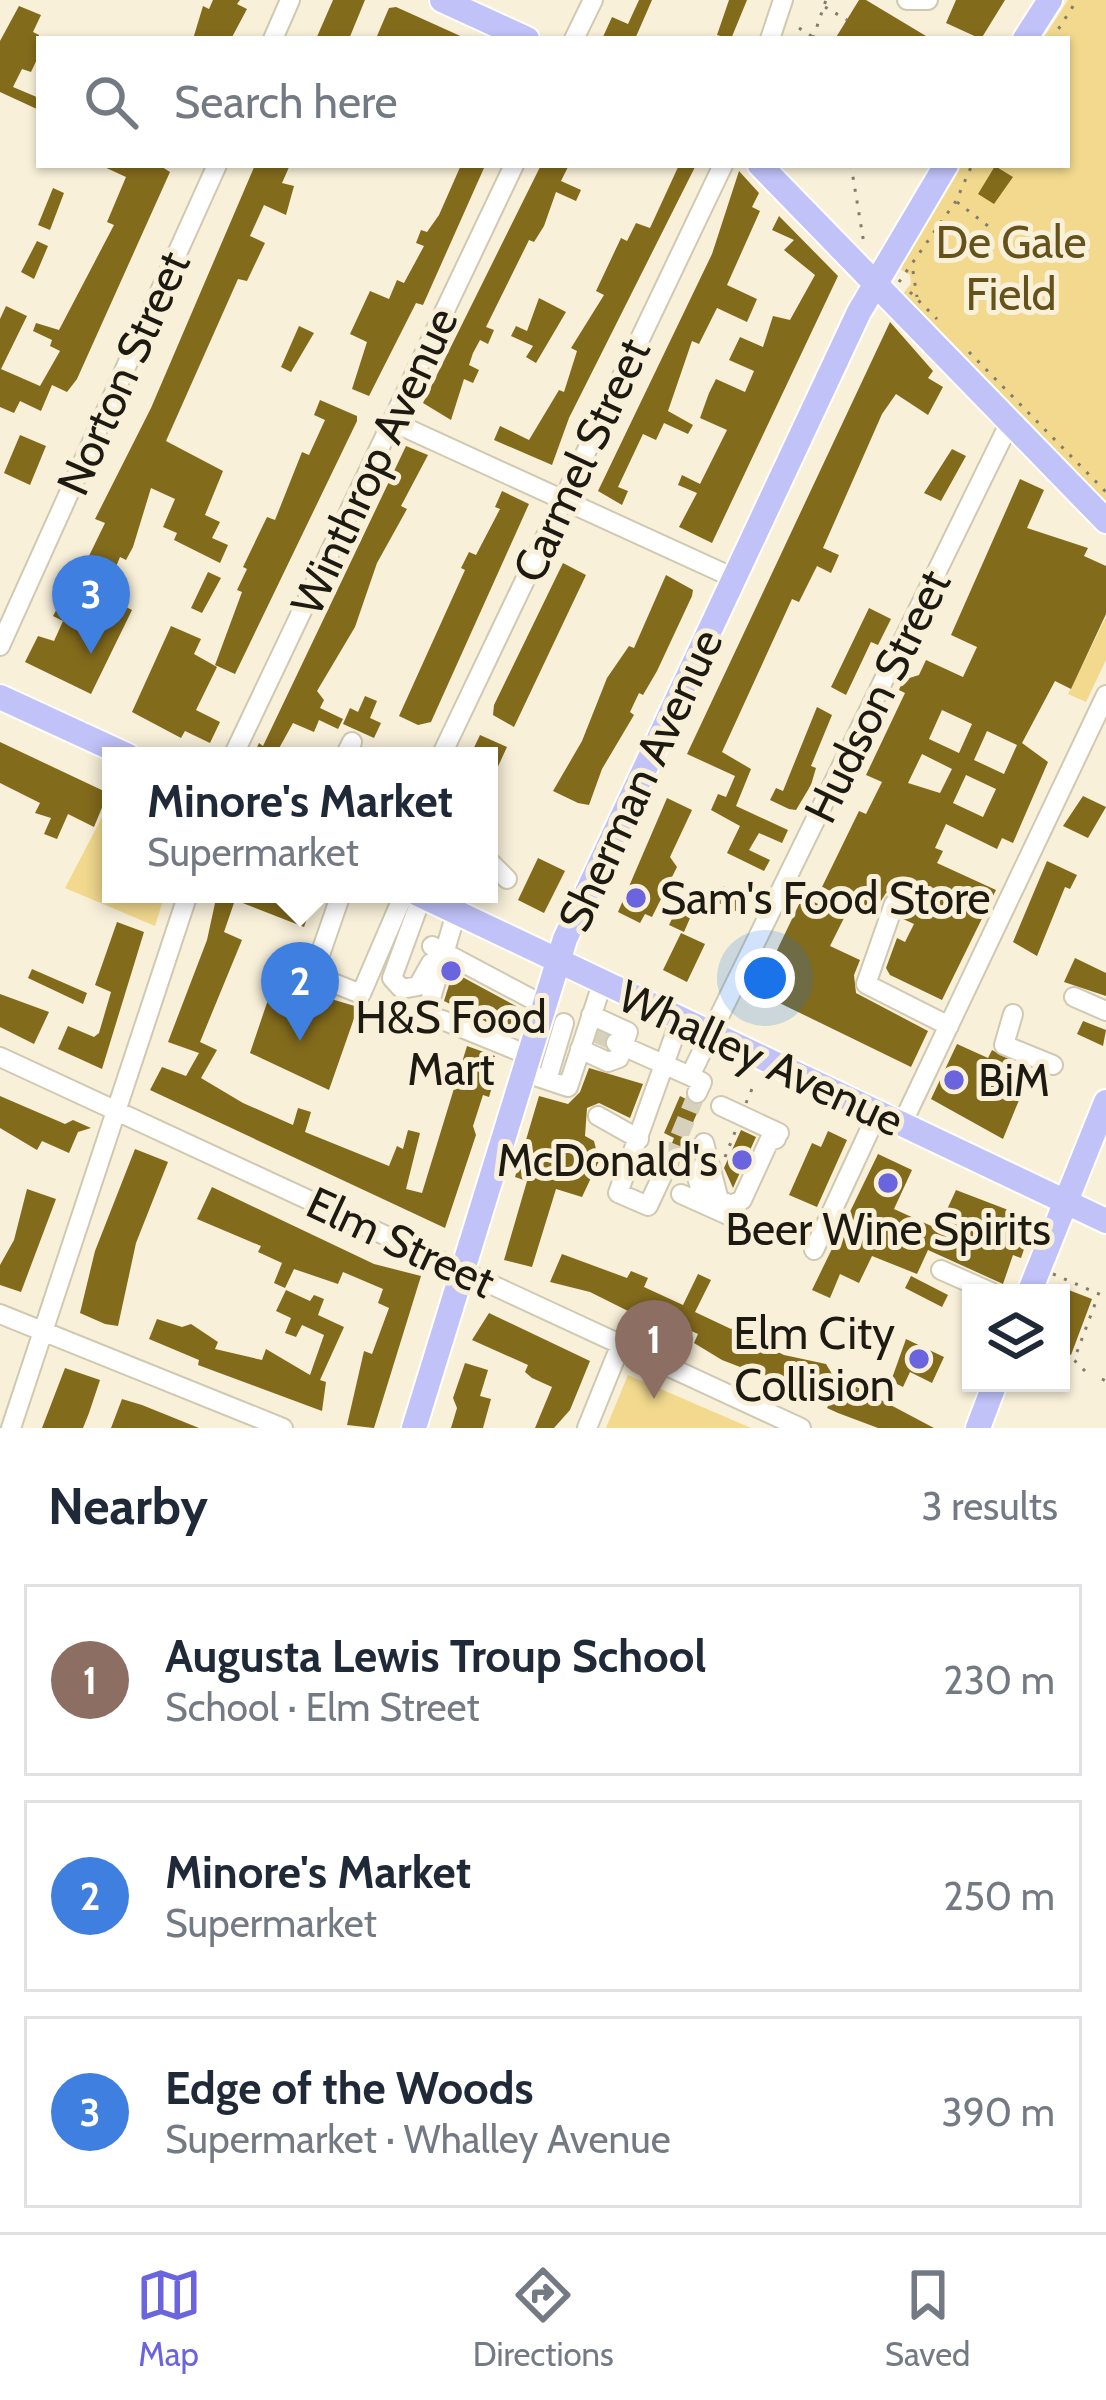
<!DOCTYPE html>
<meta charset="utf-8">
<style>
:root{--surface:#fff;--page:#f2f2f3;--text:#1f2937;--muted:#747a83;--line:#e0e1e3;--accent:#6a65df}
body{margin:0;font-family:Cabin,sans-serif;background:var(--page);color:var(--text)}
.controls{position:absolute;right:36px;bottom:36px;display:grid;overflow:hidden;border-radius:0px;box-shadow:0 3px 9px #0004}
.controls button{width:108px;height:108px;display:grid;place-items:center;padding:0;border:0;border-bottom:3px solid var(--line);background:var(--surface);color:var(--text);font:60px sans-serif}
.you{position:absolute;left:765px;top:978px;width:42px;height:42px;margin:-30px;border:9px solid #fff;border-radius:50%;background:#1a73e8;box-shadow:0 0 0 18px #1a73e833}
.badge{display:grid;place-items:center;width:78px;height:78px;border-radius:50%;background:var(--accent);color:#fff;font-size:39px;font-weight:700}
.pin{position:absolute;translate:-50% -99px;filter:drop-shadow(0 3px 6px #0008)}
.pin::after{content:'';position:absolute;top:63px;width:42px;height:36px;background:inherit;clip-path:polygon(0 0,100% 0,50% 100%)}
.popup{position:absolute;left:102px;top:747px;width:396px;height:156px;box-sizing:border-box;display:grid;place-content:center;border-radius:0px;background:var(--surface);filter:drop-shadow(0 3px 9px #0005);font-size:39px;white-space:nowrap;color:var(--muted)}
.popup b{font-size:45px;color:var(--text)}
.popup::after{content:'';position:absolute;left:50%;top:100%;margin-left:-24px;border:24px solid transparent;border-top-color:var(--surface)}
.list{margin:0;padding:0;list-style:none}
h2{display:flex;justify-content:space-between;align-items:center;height:156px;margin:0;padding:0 48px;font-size:51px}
h2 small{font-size:39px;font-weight:400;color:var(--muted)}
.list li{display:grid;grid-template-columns:78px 1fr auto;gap:36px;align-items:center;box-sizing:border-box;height:192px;margin:0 24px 24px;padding:0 24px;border:3px solid var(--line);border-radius:0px}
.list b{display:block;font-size:45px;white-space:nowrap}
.list p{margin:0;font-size:39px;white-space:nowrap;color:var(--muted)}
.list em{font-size:39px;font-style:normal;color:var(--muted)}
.icon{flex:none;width:66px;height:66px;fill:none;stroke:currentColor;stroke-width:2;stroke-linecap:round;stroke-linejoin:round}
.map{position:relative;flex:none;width:1106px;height:1428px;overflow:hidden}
.search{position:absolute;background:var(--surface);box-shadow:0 3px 9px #0004;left:36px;right:36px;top:36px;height:132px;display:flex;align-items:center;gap:30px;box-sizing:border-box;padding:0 42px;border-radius:0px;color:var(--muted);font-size:45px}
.sheet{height:804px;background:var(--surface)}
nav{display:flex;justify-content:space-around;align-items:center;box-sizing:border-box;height:168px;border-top:3px solid var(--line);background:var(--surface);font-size:33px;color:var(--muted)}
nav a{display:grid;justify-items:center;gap:6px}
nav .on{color:var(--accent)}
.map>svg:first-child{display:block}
.green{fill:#f2d98e}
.building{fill:#836b1c;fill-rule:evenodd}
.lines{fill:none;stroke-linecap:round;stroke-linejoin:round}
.minor-tunnel{stroke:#d7d0bb;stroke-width:18;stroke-dasharray:18 9;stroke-linecap:butt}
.minor-casing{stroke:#d0c9b2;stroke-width:22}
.major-casing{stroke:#fff;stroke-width:28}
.path{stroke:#817c6d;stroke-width:3;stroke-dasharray:3 9;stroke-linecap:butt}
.minor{stroke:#fff;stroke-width:18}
.major{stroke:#c0c2f8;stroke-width:24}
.poi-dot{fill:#6a65df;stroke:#f8f0d9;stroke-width:4.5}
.labels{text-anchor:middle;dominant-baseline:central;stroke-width:10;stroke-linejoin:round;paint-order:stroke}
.park-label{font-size:45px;fill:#64521a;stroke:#f8f0d9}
.street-label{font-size:45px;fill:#1d1a12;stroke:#f8f0d9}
.poi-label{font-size:45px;fill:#1d1a12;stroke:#f8f0d9;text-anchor:start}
</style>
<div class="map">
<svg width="1106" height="1428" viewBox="0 0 1106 1428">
<rect width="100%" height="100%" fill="#f8f0d9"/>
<path class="green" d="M1068 0H1106V508L901 296 911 284 910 275 897 267 962 165H1067V39H1043Z
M1106 617V660L1086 702 1068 694Z
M111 800V894H165L155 926 65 888Z
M628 1375 751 1428H606Z"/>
<path class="building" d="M213 0H240L237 4 247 9 231 39H193L203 6 209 9Z
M333 0H365L349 39H316Z
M639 0H652L635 39H602L612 17 628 24Z
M729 0H747L731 39 717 35Z
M859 0H866L931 39H835Z
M956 0H1005L981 39 946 23Z
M19 6 41 15 33 32 39 35V55L31 72 22 69 13 87 39 98V110L0 92V41Z
M396 7 405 11 467 39 377 36 389 8Z
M100 165H159L170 172 77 379 67 392 52 385 41 411 20 401 14 413 0 407V319L6 306 27 316 1 369 40 386 60 351 50 346 52 340 33 331 36 323 59 330 114 225 107 222 126 177Z
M255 165H290L282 183 294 186 286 215 264 205 250 236 265 243 247 281 238 279 166 441 223 471 205 515 220 522 212 538 228 545 220 563 174 540 177 533 163 527 175 499 151 488 133 547 126 560 120 557 104 596 132 610 91 694 25 662 38 636 54 641 63 621 53 616 76 574 71 572 76 561 87 560 105 523 95 519 151 408Z
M461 165 484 168 423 305 416 303 369 396 352 389 367 342 350 334 370 291 389 299 397 280 404 283 424 246 416 243 421 230 427 232 439 215Z
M541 165H569L561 181 581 190 576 201 556 192 544 226 534 242 529 240 486 327 494 330 488 344 480 340 473 353 469 365 479 370 473 383 464 379 451 420 423 403Z
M679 165H696L569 418 552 465 494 440 500 426 529 440 559 390 564 392 577 351 571 348 604 295 596 291 621 238 627 241 636 223 650 228Z
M995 166 1013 177 994 204 978 194Z
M739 171 759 193 752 207 760 211 727 285 757 299 747 322 717 308 699 344 692 341 668 411 693 425 688 434 664 423 656 440 643 434 618 487 628 491 622 505 598 491 712 254Z
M53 188 64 193 50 230 38 225Z
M779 216 838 276 712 543 679 527 697 493 678 485 682 475 700 484 727 430 700 418 709 393 716 379 745 392 754 371 729 360 740 337 763 347 773 316 790 320 815 275 784 250 794 240 772 230Z
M37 241 48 246 34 279 21 272Z
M539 298 566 312 536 363 526 357 533 346 511 336 516 326 527 331Z
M890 322 933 371 928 378 943 387 928 415 896 394 882 414 823 548 839 555 831 573 817 566 799 602 792 599 722 752 751 769 736 806 788 830 782 843 759 833 749 850 770 860 764 871 727 853 740 826 711 810 718 794 726 797 735 776 687 754Z
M299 326 314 333 291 372 281 367Z
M320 400 357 416V421L235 674 215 665 242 592 237 590 247 569 243 567 267 517 275 520 302 452 309 455 325 420 314 415Z
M20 435 46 446 30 485 4 473Z
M406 446 428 455 401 506 407 509 377 563 355 627 317 691 324 700 320 708 343 719 338 729 319 720 314 732 293 723 277 752 286 756H253L259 743 263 746Z
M952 449 966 456 941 501 924 493Z
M1020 479 1044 490 1027 528 1088 548 1084 556 1106 566V614L1071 689 1055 681 1022 743 1048 762 1013 843 1002 838 997 849 946 824 935 848 943 851 937 863 996 890 942 1000 890 975 886 968 897 938 905 942 914 924 903 919V894L886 893 874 912 822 887 859 811 866 814 882 782 866 775 905 693 899 690 903 680 919 675 926 660 963 677 977 647 951 635ZM942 710 972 724 959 753 929 739ZM987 731 1017 745 1004 774 974 760ZM922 754 952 769 940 793 908 783ZM966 775 996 789 983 817 953 803Z
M502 491 529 504 431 722 418 725 399 716 465 570 461 568 469 552 476 555 500 509 495 507Z
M563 563 586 575 514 727 493 715 494 705Z
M208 572 221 578 202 613 191 608Z
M666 575 693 590 692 596 657 671 643 695 639 693 630 712 634 715 602 769 589 805 578 803 553 791 582 741 607 678 629 646 634 648Z
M869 608 891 619 878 645 871 642 846 695 831 687Z
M171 626 201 639 194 654 217 667 196 710 220 722 210 743 185 731 181 738 132 712Z
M365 696 377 701 370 718 381 723 374 738 343 724 350 708 358 712Z
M817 707 832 715 811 766 816 768 811 785 796 810 789 809 770 800 776 788 783 791Z
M480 735 507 747 489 786V756H470Z
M0 742 108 793 94 827 68 814 57 839 44 834 51 818 35 813 40 803 0 783Z
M1083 796 1106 807 1088 838 1063 826Z
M667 798 692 810 670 857 677 867 652 917 645 914 640 923 618 912Z
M538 858 565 871 544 913 518 900Z
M1047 861 1077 875 1070 889 1065 887 1037 956 1013 942Z
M723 886 747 896 740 913 716 902Z
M217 894H316L304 927 235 900 224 932 242 940 200 1042 217 1050 201 1078 243 1103 293 1125 298 1108 311 1112 305 1132 389 1166 397 1146 403 1149 408 1130 420 1133 406 1189 422 1193 467 1046 495 1056 488 1078 494 1080 489 1097 483 1095 473 1126 476 1135 445 1228 150 1090 162 1067 186 1076 199 1053 168 1042 207 940Z
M683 896 697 902 684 932 669 925Z
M803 896 844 918 830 946 860 960 854 975 856 993 928 1031 911 1067 757 992Z
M117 922 144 932 102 1069 58 1049 68 1026 94 1037 99 1033 111 992 95 985Z
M681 933 705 944 687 982 663 970Z
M1075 958 1106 973V996L1064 982Z
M32 969 87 993 83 1004 28 978Z
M453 972 516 1006 509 1033 444 1001Z
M274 982 358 1007 329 1090 250 1053Z
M0 994 49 1012 34 1044 0 1027Z
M1083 1021 1106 1030 1103 1046 1077 1034Z
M957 1044 988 1058 992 1050 1031 1071 1003 1139 931 1099Z
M589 1068 643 1084 630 1118 599 1103 587 1108 585 1136 594 1141 599 1161 582 1197 556 1189 532 1267 504 1260 527 1181 515 1177 539 1096 568 1104 580 1092Z
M0 1096 65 1124 73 1120 91 1128 78 1132 69 1153 42 1141 37 1150 0 1128Z
M680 1096 700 1106 680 1153 670 1148 674 1138 664 1133Z
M741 1130 756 1137 733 1188 724 1168Z
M828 1131 847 1140 817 1207 789 1195 812 1143 821 1147Z
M135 1149 168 1162 136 1243 118 1326 105 1324 80 1313 95 1251Z
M878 1154 912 1170 894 1209 938 1229 956 1190 1034 1220 1021 1258 1013 1255 1003 1284 928 1250 917 1274 872 1256 859 1283 840 1274 830 1298 812 1290Z
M212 1187 374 1264 421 1276 374 1428 347 1425 364 1351 372 1354 389 1308 378 1303 383 1289 343 1272 338 1284 294 1269 285 1288 274 1283 282 1263 258 1252 261 1246 197 1219Z
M27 1189 56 1199 21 1292 0 1285V1265L14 1240Z
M562 1254 627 1278 631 1271 648 1278 644 1287 683 1305 698 1274 711 1280 695 1312 731 1329 738 1324 747 1328 749 1338 784 1355 826 1364 832 1374 934 1428H878L838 1413 827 1408 830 1402 722 1360 694 1343 698 1334 678 1325 674 1334 590 1292 550 1282Z
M911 1276 948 1295 942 1307 905 1288Z
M1061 1287 1092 1299 1071 1355 1061 1352Z
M286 1290 310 1301 314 1295 324 1299 318 1315 344 1327 320 1380 326 1382 322 1411 198 1365 199 1360 149 1339 157 1319 182 1327 191 1324 218 1342 215 1349 262 1360 266 1349 310 1375 324 1335 302 1325 296 1337 285 1333 291 1318 276 1311Z
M489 1313 590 1361 570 1410 554 1428H535L552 1387 532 1378 525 1372 528 1365 472 1340Z
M906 1339 944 1357 932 1383 910 1372 903 1387 891 1381Z
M465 1363 488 1370 480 1396 491 1399 483 1428H451L457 1408 453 1398Z
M65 1368 100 1380 89 1413 83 1428H42Z
M122 1399 142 1405 199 1428H111Z"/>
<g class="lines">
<path class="minor-tunnel" d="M595 1033 616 1043
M669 1161 697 1093"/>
<g class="minor-casing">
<path id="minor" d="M907 0H928
M273 39 290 0
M574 39 593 0
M770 39 783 0
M393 422 734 578
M0 646 217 165
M233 756 514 165
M345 756 352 742
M441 756 723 165
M489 861 507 879
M341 894 313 975 361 994 404 894
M422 896 392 978 402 989 418 986 431 963
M894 904 866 984 949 1026
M456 913 429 1005 435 1017 528 1055
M432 946 543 1005
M1074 997 1106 1011
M1013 1014 1004 1045 1053 1065
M616 1043 690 1076 1010 422
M580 1049 608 1062 619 1058 628 1032 591 1015
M0 1057 801 1428
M523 1072 568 1087 602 984
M690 1076 702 1082 697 1093
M547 1080 564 1023
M721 1106 779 1133
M598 1116 639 1139
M902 1124 1106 695
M704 1143 719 1200
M669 1161 648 1206 618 1193 680 1020
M705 1162 697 1177 701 1192 731 1205 742 1200 769 1141 776 1139
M681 1194 739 1220
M814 1250 878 1112
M941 1270 993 1293
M0 1314 283 1428
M11 1428 188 894
M587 1428 621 1344"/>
</g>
<g class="major-casing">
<path id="major" d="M442 0 527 39
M1025 39 1050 0
M760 165 1106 521
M0 697 128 756
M418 894 1106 1221
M1029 1293 1106 1102
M414 1428 565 939 859 312 946 165
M978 1428 995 1383"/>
</g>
<path class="path" d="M825 7 847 20
M799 28 816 39
M813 38 826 0
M1052 39 1077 0
M851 165 864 244
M957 202 988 226
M913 271 917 297
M899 282 956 201 972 165
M910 292 937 319
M969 352 1106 492
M746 1103 755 1082
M725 1157 735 1132
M1053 1274 1106 1297
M1061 1355 1072 1359
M1085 1371 1074 1360 1098 1296
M1102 1379 1106 1381"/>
<use href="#minor" class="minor"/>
<use href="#major" class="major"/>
</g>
<g class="poi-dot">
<circle cx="636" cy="898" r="12"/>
<circle cx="451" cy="971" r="12"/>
<circle cx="954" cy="1080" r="12"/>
<circle cx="742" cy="1160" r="12"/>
<circle cx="888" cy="1183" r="12"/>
<circle cx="919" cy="1359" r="12"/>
</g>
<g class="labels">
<g class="park-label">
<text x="1011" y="242">De Gale<tspan x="1011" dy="52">Field</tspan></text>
</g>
<g class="street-label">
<text transform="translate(123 373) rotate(-66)">Norton Street</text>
<text transform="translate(581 460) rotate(-65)">Carmel Street</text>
<text transform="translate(374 461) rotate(-65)">Winthrop Avenue</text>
<text transform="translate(877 696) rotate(-64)">Hudson Street</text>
<text transform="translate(640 780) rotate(-65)">Sherman Avenue</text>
<text transform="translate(761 1058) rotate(25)">Whalley Avenue</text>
<text transform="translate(401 1242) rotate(25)">Elm Street</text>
</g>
<g class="poi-label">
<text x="660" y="898">Sam's Food Store</text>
<text x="451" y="1017" text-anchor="middle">H&amp;S Food<tspan x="451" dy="52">Mart</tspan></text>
<text x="978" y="1080">BiM</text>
<text x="718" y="1160" text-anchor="end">McDonald's</text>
<text x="888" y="1229" text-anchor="middle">Beer Wine Spirits</text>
<text x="895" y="1333" text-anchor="end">Elm City<tspan x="895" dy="52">Collision</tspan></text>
</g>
</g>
</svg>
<div class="controls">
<button><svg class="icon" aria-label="layers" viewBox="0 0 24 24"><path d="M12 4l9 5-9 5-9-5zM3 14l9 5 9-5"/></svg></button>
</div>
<div class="you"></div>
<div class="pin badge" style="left:654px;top:1399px;background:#8d6e63">1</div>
<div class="pin badge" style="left:300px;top:1041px;background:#3f7fe0">2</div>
<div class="popup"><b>Minore's Market</b>Supermarket</div>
<div class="pin badge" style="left:91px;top:654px;background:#3f7fe0">3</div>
<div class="search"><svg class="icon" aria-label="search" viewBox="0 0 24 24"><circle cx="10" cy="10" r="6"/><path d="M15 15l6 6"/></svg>Search here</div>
</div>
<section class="sheet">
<h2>Nearby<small>3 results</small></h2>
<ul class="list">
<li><span class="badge" style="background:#8d6e63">1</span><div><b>Augusta Lewis Troup School</b><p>School · Elm Street</p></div><em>230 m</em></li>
<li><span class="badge" style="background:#3f7fe0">2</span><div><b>Minore's Market</b><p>Supermarket</p></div><em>250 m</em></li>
<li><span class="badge" style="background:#3f7fe0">3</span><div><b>Edge of the Woods</b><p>Supermarket · Whalley Avenue</p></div><em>390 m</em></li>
</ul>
</section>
<nav>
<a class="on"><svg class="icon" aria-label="map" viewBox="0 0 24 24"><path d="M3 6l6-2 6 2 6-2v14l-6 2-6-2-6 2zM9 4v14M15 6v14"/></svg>Map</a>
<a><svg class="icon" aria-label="directions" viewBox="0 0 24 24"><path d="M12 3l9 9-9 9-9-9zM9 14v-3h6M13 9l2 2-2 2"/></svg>Directions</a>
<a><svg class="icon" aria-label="saved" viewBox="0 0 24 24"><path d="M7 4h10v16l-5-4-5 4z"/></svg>Saved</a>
</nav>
